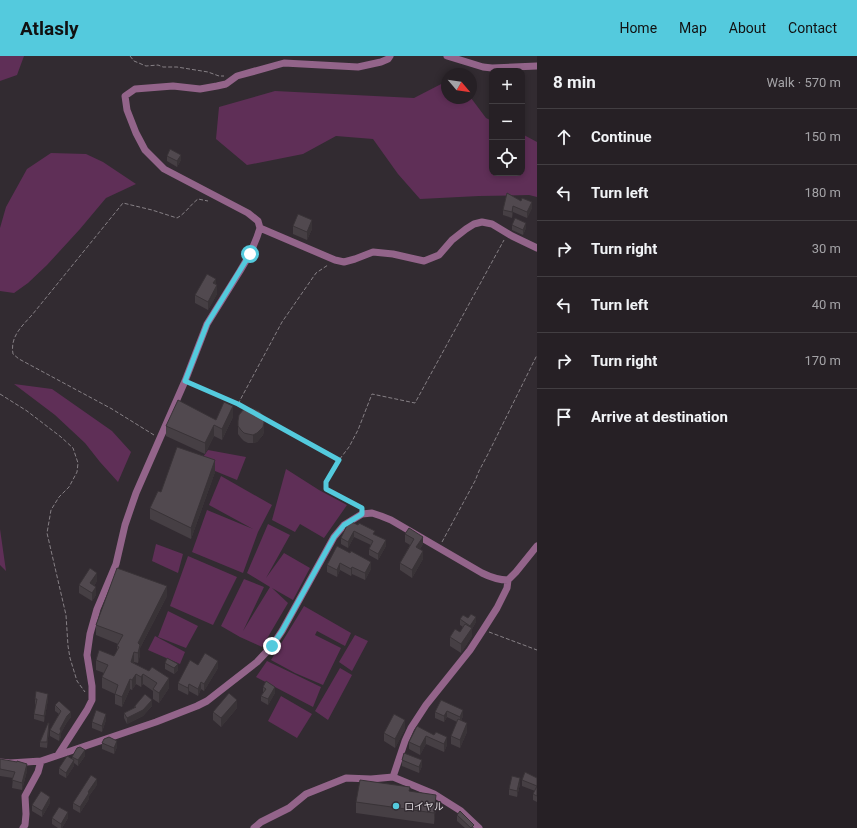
<!DOCTYPE html>
<meta charset="utf-8">
<style>
:root{--surface:#262025;--page:#322d32;--text:#f1f3f6;--muted:#a4a3a7;--line:#423e42;--accent:#54cadd}
body{margin:0;font-family:Roboto,"Noto Sans JP",sans-serif;background:var(--page);color:var(--text)}
.controls{position:absolute;right:12px;top:12px;display:grid;overflow:hidden;border-radius:8px;box-shadow:0 2px 6px #0003}
.controls button{width:36px;height:36px;display:grid;place-items:center;padding:0;border:0;border-bottom:1px solid var(--line);background:var(--surface);color:var(--text);font:20px sans-serif}
.compass{position:absolute;left:441px;top:12px;width:36px;height:36px;border-radius:50%;background:var(--surface);box-shadow:0 2px 6px #0003;rotate:119deg}
.stop{position:absolute;width:12px;height:12px;margin:-9px;border:3px solid #54cadd;border-radius:50%;background:#fff}
.stop.end{background:#54cadd;border-color:#fff;box-shadow:0 1px 4px #0008}
.list{margin:0;padding:0;list-style:none}
h2{display:flex;justify-content:space-between;align-items:center;height:52px;margin:0;padding:0 16px;font-size:17px}
h2 small{font-size:13px;font-weight:400;color:var(--muted)}
.list li{display:grid;grid-template-columns:26px 1fr auto;gap:12px;align-items:center;box-sizing:border-box;height:56px;padding:0 16px;border-top:1px solid var(--line)}
.list b{display:block;font-size:15px;white-space:nowrap}
.list em{font-size:13px;font-style:normal;color:var(--muted)}
.icon{flex:none;width:22px;height:22px;fill:none;stroke:currentColor;stroke-width:2;stroke-linecap:round;stroke-linejoin:round}
.map{position:relative;flex:none;width:537px;height:772px;overflow:hidden}
header{display:flex;align-items:center;gap:24px;box-sizing:border-box;height:56px;padding:0 20px;background:var(--accent);color:#111}
header strong{font-size:19px}
nav{display:flex;gap:22px;margin-inline-start:auto;font-size:14px}
main{display:flex}
aside{flex:1;background:var(--surface)}
.map>svg:first-child{display:block}
.green{fill:#5f2f57}
.lines{fill:none;stroke-linecap:round;stroke-linejoin:round}
.path{stroke:#868085;stroke-width:1;stroke-dasharray:4 2;stroke-linecap:butt}
.minor{stroke:#93648a;stroke-width:7}
.wall{fill:#463f44}
.shaded-wall{fill:#393337}
.building{fill:#51494f;stroke:#393337}
.route{stroke:#54cadd;stroke-width:5}
.poi-dot{fill:#54cadd;stroke:#322b31;stroke-width:1.5}
.labels{text-anchor:middle;dominant-baseline:central;stroke-width:3;stroke-linejoin:round;paint-order:stroke}
.poi-label{font-size:10px;fill:#e1dce0;stroke:#322b31;text-anchor:start}
</style>
<header>
<strong>Atlasly</strong>
<nav><a>Home</a><a>Map</a><a>About</a><a>Contact</a></nav>
</header>
<main>
<div class="map">
<svg width="537" height="772" viewBox="0 0 537 772">
<rect width="100%" height="100%" fill="#322b31"/>
<path class="green" d="M0 0H24L17 19 0 25Z
M447 25V42H471L486 62 492 65V117H522V78L537 86V141L529 139 479 140 420 143 398 118 373 83 336 80 303 98 247 109 216 83 219 51 275 35 414 42Z
M51 97 86 98 103 106 136 128 106 142 80 173 47 209 28 227 14 237 0 235V172L6 151 27 113Z
M14 328 52 333 112 375 131 396 118 426 100 406 85 387 55 359Z
M208 394 246 401 237 424 198 408Z
M286 413 319 434 347 449 324 482 300 468 295 476 272 464Z
M221 420 272 449 258 476 243 517 192 496 207 454 253 473 209 449Z
M268 468 290 479 266 522 284 497 310 512 293 544 272 532 288 547 262 591 240 581 221 570 244 523 264 531 243 575 270 531 247 517Z
M0 473 6 515 0 509Z
M156 488 183 498 178 517 152 505Z
M188 500 237 521 213 569 170 550Z
M304 550 351 577 345 590 317 575 315 579 341 592 323 629 295 617 271 604Z
M168 555 198 570 186 592 158 581Z
M355 579 368 585 352 615 339 606Z
M155 580 185 596 180 608 148 594Z
M267 605 321 631 313 651 256 621Z
M340 612 352 619 328 664 315 655Z
M281 640 312 658 297 682 268 665Z"/>
<g class="lines">
<path class="path" d="M130 0 134 5 146 10 158 9 163 11H177L208 16 219 20H224
M190 328 238 348 248 354
M0 338 27 355 61 381 73 392 78 407 77 416 69 431 59 441 51 454 47 477 66 559 68 590 70 602 77 625 85 636
M238 348 282 266 316 217 328 209
M263 362 339 403
M154 379 112 353 19 303 13 298C10 281 21 271 32 259L123 147 152 154 177 162C186 157 190 149 198 143L208 145
M360 451 326 433V426L339 404 349 391 358 374 372 338 415 347 504 184
M442 486 475 425 479 415 488 398 537 299
M489 576 537 594"/>
<path class="minor" d="M447 0 483 11 492 12 537 10
M260 172 335 204 344 206 355 203 373 196 393 198 424 205 439 199 452 184 466 173 474 168 482 166 492 168 512 180 537 192
M58 699 87 654 92 644V630L87 599 90 578 97 553 116 508 125 469 136 437 185 325 207 268 240 215 250 198 257 181 260 172 258 165 248 157 164 113 145 94 136 77 127 54 125 40 135 33 173 30 200 33 217 30 226 28 237 20 284 7 358 11 381 6 388 3 390 0
M0 706 10 707 41 705 156 666 197 650 207 645 257 606 272 590 282 575 334 481 344 469 362 458 372 457 381 460 391 464 482 517C490 521 498 524 508 524L516 516 537 490
M393 721 405 685 411 672 426 649 470 594 483 574 497 552 507 532 508 524
M23 772 25 769 26 758 25 740 38 716 41 705
M254 772 261 766 289 752 306 738 346 722 371 723 393 721 434 738 461 755 479 772"/>
</g>
<path class="wall" d="M167 100 181 104 177 111 167 105Z
M507 137 532 152 527 162 513 156 512 162 503 159V154Z
M512 169 526 172 523 179 512 174Z
M293 170 312 173 307 184 293 178Z
M216 229 217 238 208 254 195 247V239Z
M233 361 222 384 214 380 205 398 166 380V370Z
M238 365 264 375 263 379 257 386 253 387H248L244 385 241 382 238 378Z
M215 416 191 483 150 463V452Z
M348 467 375 479 386 490 378 504 369 499V493L371 489 354 481 348 492 341 488V482Z
M405 478 423 488 420 493 423 503 412 522 400 514V507L410 489 405 486Z
M337 490 371 513 365 524 352 518 351 520 340 514 337 521 327 516V509Z
M97 525 94 530 96 539 92 545 79 537V529Z
M167 540 140 592V599L138 607 134 606V607L169 632 159 647 153 643V635L143 628 141 631 136 628 132 634 130 633 122 651 115 648V638L102 632V621L104 617 96 614V604L114 600 117 595V590L118 588 96 579V569Z
M460 563 476 566 472 573V580L461 597 450 590V581L460 576 463 571 460 569Z
M165 607 178 614 174 618 165 613Z
M198 609 218 612 204 635 201 633 198 640 189 635 188 639 178 634V627Z
M263 631 275 637 268 649 261 645V640L263 637Z
M35 643H48L44 666 34 663V658L36 649 35 648Z
M441 644 463 660 461 665 467 676 460 692 451 688V680L457 666 447 661 444 666 435 662V656Z
M55 649 71 661 67 666 61 677V681L59 685 50 680V674L59 658 55 655Z
M152 650 143 660 127 668 124 662V657L134 652V651Z
M237 652 221 671 213 664V656Z
M106 664 102 676 92 672V666Z
M417 670 447 689 444 696 426 688 420 699 409 693V686Z
M49 673 47 692 40 691V686Z
M405 673 395 692 384 685V677Z
M102 687 117 691 114 698 102 693Z
M85 700 78 710 74 707V710L66 722 59 718V712L72 703V701Z
M0 703 27 715 22 734 12 732 13 722 0 720Z
M402 704 422 710 419 717 402 710Z
M537 722V746L533 744V738L535 735 522 730V724Z
M520 728 517 741 509 739V733Z
M97 729 89 740V743L80 757 73 753V747Z
M410 736 436 750 434 768 356 757V746Z
M50 747 42 761 32 755V749Z
M457 759 474 772H465L457 765Z
M52 762H68L62 772H58L52 768Z"/>
<path class="shaded-wall" d="M181 99V104L177 111V105Z
M532 146V152L527 162V156Z
M513 150V156L512 162V156Z
M312 164V173L307 184V176Z
M526 167V172L523 179V174Z
M216 223V231L213 227Z
M217 229V238L208 254V246Z
M233 350V361L222 384V373Z
M264 367V375L263 379 257 386 253 387V379Z
M214 369V380L205 398V387Z
M215 404V416L191 483V472Z
M354 475V481L348 492V486Z
M423 481V488L416 499V491Z
M386 484V490L378 504V498Z
M423 495V503L412 522V514Z
M371 506V513L365 524V517Z
M340 507V514L337 521V514Z
M352 511V518L351 520V513Z
M97 517V525L90 536V527Z
M167 530V540L140 592V599L138 607V587Z
M96 531V539L92 545V537Z
M476 561V566L472 573V580L461 597V588L470 574V570Z
M134 596V606L131 616V606Z
M218 605V612L204 635V628Z
M178 608V614L174 618V612Z
M136 618V628L132 634V624Z
M143 618V628L141 631V621Z
M169 622V632L159 647V637Z
M130 623V633L122 651V641Z
M201 626V633L198 640V633Z
M189 628V635L188 639V632Z
M275 631V637L268 649V643Z
M48 638V643L44 666V660Z
M152 644V650L143 660 127 668V662Z
M237 644V652L221 671V662Z
M463 654V660L460 667V661Z
M447 655V661L444 666V660Z
M71 656V661L67 666 61 677V681L59 685 60 673 67 660Z
M106 658V664L102 676V670Z
M405 664V673L395 692V683Z
M49 667V673L47 692V686Z
M467 667V676L460 692V684Z
M426 680V688L420 699V691Z
M447 681V689L444 696V688Z
M117 685V691L114 698V692Z
M85 694V700L78 710V704Z
M74 704V710L66 722V717Z
M422 704V710L419 717V711Z
M27 708V715L22 734V727Z
M520 722V728L517 741V735Z
M97 723V729L89 740V743L80 757V751L88 736Z
M436 739V750L434 768V757Z
M50 741V747L42 761V755Z
M68 756V762L62 772H61V768Z"/>
<path class="building" d="M170 93 181 99 177 105 167 100Z
M507 137 521 145 522 142 532 146 527 156 513 150 512 156 503 154Z
M298 158 312 164 307 176 293 170Z
M515 162 526 167 523 174 512 169Z
M207 218 216 223 213 227 217 229 208 246 195 239Z
M178 344 216 364 224 346 233 350 222 373 214 369 205 387 166 370Z
M251 352 259 355 262 358 264 362V367L263 371 257 377 253 379 248 378 244 377 241 374 238 370V365L239 359 243 354Z
M177 391 215 404 191 472 150 452 158 435 161 436Z
M350 465 358 469 359 467 375 475 373 478 386 484 378 498 369 493 373 485 354 475 348 486 341 482 348 467Z
M409 472 423 481 416 491 423 495 412 514 400 507 414 483 405 478Z
M337 490 350 497 351 495 371 506 365 517 352 511 351 513 340 507 337 514 327 509Z
M90 512 97 517 90 527 96 531 92 537 79 529Z
M117 512 167 530 138 587 140 589 138 597 134 596 131 606 149 615 152 611 169 622 159 637 153 633 157 627 143 618 141 621 136 618 132 624 130 623 122 641 115 638 118 629 102 621 108 609 96 604 99 594 114 600 119 591 117 590 123 579 96 569Z
M471 558 476 561 470 570 460 563 463 559 468 562Z
M465 568 472 572 461 588 450 581 455 573 460 576Z
M205 597 218 605 204 628 201 626 198 633 189 628 188 632 178 627 190 604 198 609Z
M167 602 178 608 174 612 165 607Z
M266 625 275 631 268 643 261 640 266 633 263 631Z
M36 635 48 638 44 660 34 658 37 643H35Z
M229 637 237 644 221 662 213 656Z
M145 638 152 644 143 654 127 662 124 657 136 651H134Z
M441 644 463 654 460 661 447 655 444 660 435 656Z
M59 645 71 656 67 660 60 673 61 675 59 679 50 674 61 655 55 649Z
M96 654 106 658 102 670 92 666Z
M394 658 405 664 395 683 384 677Z
M458 663 467 667 460 684 451 680Z
M48 667H49L47 686H40Z
M417 670 434 679 436 676 447 681 444 688 426 680 420 691 409 686Z
M109 681 117 685 114 692 102 687 104 683Z
M80 691 85 694 78 704 72 701 77 692Z
M404 697 422 704 419 711 402 704Z
M67 700 74 704 66 717 59 712Z
M0 703 17 706V705L27 708 22 727 12 724 15 716 0 713Z
M525 716 537 722V740L533 738 537 730 522 724Z
M91 719 97 723 88 736 89 737 80 751 73 747Z
M512 720 520 722 517 735 509 733Z
M360 724 410 731 409 735 436 739 434 757 356 746Z
M41 735 50 741 42 755 32 749Z
M59 751 68 756 61 768 52 762Z
M460 755 474 769 471 772 457 759Z"/>
<g class="lines">
<path class="route" d="M250 198 207 268 185 325 238 348 339 404 326 426V433L362 452V458L344 469 334 481 282 575 272 590"/>
</g>
<circle class="poi-dot" cx="396" cy="750" r="4"/>
<g class="labels">
<g class="poi-label">
<text x="404" y="750">ロイヤル</text>
</g>
</g>
</svg>
<div class="controls">
<button>+</button>
<button>−</button>
<button><svg class="icon" aria-label="locate" viewBox="0 0 24 24"><circle cx="12" cy="12" r="6"/><path d="M12 2v4M12 18v4M2 12h4M18 12h4"/></svg></button>
</div>
<svg class="compass" viewBox="-18 -18 36 36"><path d="M0-13l5 13h-10z" fill="#e53935"/><path d="M0 13l5-13h-10z" fill="#a4a3a7"/></svg>
<div class="stop" style="left:250px;top:198px"></div>
<div class="stop end" style="left:272px;top:590px"></div>
</div>
<aside>
<h2>8 min<small>Walk · 570 m</small></h2>
<ul class="list">
<li><svg class="icon" aria-label="ahead" viewBox="0 0 24 24"><path d="M12 20V5M6 11l6-6 6 6"/></svg><div><b>Continue</b></div><em>150 m</em></li>
<li><svg class="icon" aria-label="left" viewBox="0 0 24 24"><path d="M17 20v-9H6M10 6l-5 5 5 5"/></svg><div><b>Turn left</b></div><em>180 m</em></li>
<li><svg class="icon" aria-label="right" viewBox="0 0 24 24"><path d="M7 20v-9h11M14 6l5 5-5 5"/></svg><div><b>Turn right</b></div><em>30 m</em></li>
<li><svg class="icon" aria-label="left" viewBox="0 0 24 24"><path d="M17 20v-9H6M10 6l-5 5 5 5"/></svg><div><b>Turn left</b></div><em>40 m</em></li>
<li><svg class="icon" aria-label="right" viewBox="0 0 24 24"><path d="M7 20v-9h11M14 6l5 5-5 5"/></svg><div><b>Turn right</b></div><em>170 m</em></li>
<li><svg class="icon" aria-label="arrive" viewBox="0 0 24 24"><path d="M6 21V4h12l-3 4 3 4H6"/></svg><div><b>Arrive at destination</b></div></li>
</ul>
</aside>
</main>
